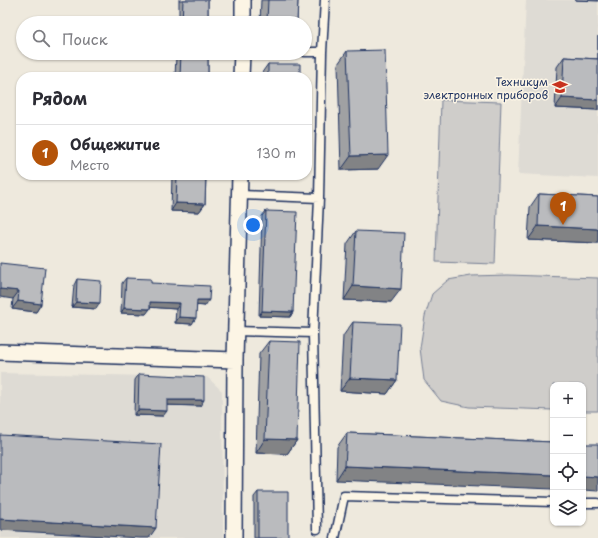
<!DOCTYPE html>
<html lang="ru">
<meta charset="utf-8">
<style>
:root{--surface:#fff;--page:#f7f7f7;--text:#2b2b33;--muted:#7c7c81;--line:#e1e1e2;--accent:#b45309}
body{margin:0;font-family:"Playpen Sans",sans-serif;background:var(--page);color:var(--text)}
.controls{position:absolute;right:12px;bottom:12px;display:grid;overflow:hidden;border-radius:8px;box-shadow:0 1px 3px #0004}
.controls button{width:36px;height:36px;display:grid;place-items:center;padding:0;border:0;border-bottom:1px solid var(--line);background:var(--surface);color:var(--text);font:20px sans-serif}
.you{position:absolute;left:253px;top:225px;width:14px;height:14px;margin:-10px;border:3px solid #fff;border-radius:50%;background:#1a73e8;box-shadow:0 0 0 6px #1a73e833}
.badge{display:grid;place-items:center;width:26px;height:26px;border-radius:50%;background:var(--accent);color:#fff;font-size:13px;font-weight:700}
.pin{position:absolute;translate:-50% -33px;filter:drop-shadow(0 1px 2px #0008)}
.pin::after{content:'';position:absolute;top:21px;width:14px;height:12px;background:inherit;clip-path:polygon(0 0,100% 0,50% 100%)}
.list{margin:0;padding:0;list-style:none}
h2{display:flex;justify-content:space-between;align-items:center;height:52px;margin:0;padding:0 16px;font-size:17px}
h2 small{font-size:13px;font-weight:400;color:var(--muted)}
.list li{display:grid;grid-template-columns:26px 1fr auto;gap:12px;align-items:center;box-sizing:border-box;height:56px;padding:0 16px;border-top:1px solid var(--line)}
.list b{display:block;font-size:15px;white-space:nowrap}
.list p{margin:0;font-size:13px;white-space:nowrap;color:var(--muted)}
.list em{font-size:13px;font-style:normal;color:var(--muted)}
.icon{flex:none;width:22px;height:22px;fill:none;stroke:currentColor;stroke-width:2;stroke-linecap:round;stroke-linejoin:round}
.map{position:relative;flex:none;width:598px;height:538px;overflow:hidden}
.search{position:absolute;background:var(--surface);box-shadow:0 1px 3px #0004;left:16px;top:16px;width:296px;height:44px;display:flex;align-items:center;gap:10px;box-sizing:border-box;padding:0 14px;border-radius:22px;color:var(--muted);font-size:15px}
.panel{position:absolute;background:var(--surface);box-shadow:0 1px 3px #0004;left:16px;top:72px;width:296px;height:108px;border-radius:16px}
.map>svg:first-child{display:block}
.built{fill:#dedbd4}
.green{fill:#cfcdca;stroke:#757e94}
.lines{fill:none;stroke-linecap:round;stroke-linejoin:round}
.service-casing{stroke:#1b2f5e;stroke-width:11}
.minor-casing{stroke:#1b2f5e;stroke-width:18}
.service{stroke:#fcf5e5;stroke-width:8}
.minor{stroke:#fcf5e5;stroke-width:15}
.wall{fill:#a0a1a3;stroke:#1b2f5e}
.shaded-wall{fill:#828385;stroke:#1b2f5e}
.building{fill:#babbbe;stroke:#1b2f5e}
.labels{text-anchor:middle;dominant-baseline:central;stroke-width:3;stroke-linejoin:round;paint-order:stroke}
.poi-label{font-size:11px;fill:#1b2f5e;stroke:#fcf5e5;text-anchor:end}
</style>
<div class="map">
<svg width="598" height="538" viewBox="0 0 598 538">
<rect width="100%" height="100%" fill="#eee9dd"/>
<filter id="ink" filterUnits="userSpaceOnUse"><feTurbulence type="fractalNoise" baseFrequency=".025" numOctaves="2"/><feDisplacementMap in="SourceGraphic" scale="8" xChannelSelector="R" yChannelSelector="G"/><feConvolveMatrix kernelMatrix="1 2 1 2 8 2 1 2 1" color-interpolation-filters="sRGB"/></filter>
<g filter="url(#ink)">
<path class="built" d="M526 0H598V178L518 174Z
M0 373 207 377 222 391 223 538H0Z"/>
<path class="green" d="M441 100 501 102 495 264 436 262Z
M508 275 598 278V411H583V385H553V410L469 407 441 401 424 380 420 348 425 316 432 294 448 280 471 276Z"/>
<g class="lines">
<g class="service-casing">
<path id="service" d="M305 52H322
M242 53H263
M240 195 319 198
M236 331 313 333
M583 503H598
M317 529 313 333 319 198 322 52 325 0
M335 538 344 496 553 502"/>
</g>
<g class="minor-casing">
<path id="minor" d="M243 23V0
M241 77 242 53
M0 352 235 360
M234 538 235 360 240 175"/>
</g>
<use href="#service" class="service"/>
<use href="#minor" class="minor"/>
</g>
<path class="wall" d="M179 0H208V23H179Z
M261 0H298L297 23H260Z
M598 36V110L555 108 557 67 564 57 598 59Z
M347 51 378 169 341 170 338 64Z
M178 53H208V77H175L176 56Z
M268 64 300 77H261V74Z
M172 175H206L205 204 199 212 171 211Z
M539 194 598 197V243L528 240 530 207Z
M266 211 293 312 290 317 259 316 262 216Z
M356 231 391 302 344 300 347 244Z
M0 263 41 304 36 312 12 309 13 299Z
M126 278 151 283 205 306 197 305 192 324 175 323 176 309 150 307 146 314 121 313 122 283Z
M77 279 96 309 72 307 74 285Z
M353 322 397 380 387 394 340 391 343 336Z
M269 341 297 440 287 454 256 453 259 354Z
M139 374 200 406 167 405 163 416 134 415 135 380Z
M347 433 553 442 336 480 337 447Z
M258 492 288 538H254V497Z"/>
<path class="shaded-wall" d="M575 0H598V1Z
M267 21 297 22V23H266Z
M562 98 598 100V110L555 108Z
M388 155 378 169 341 170 351 156Z
M176 203 205 204 199 212 171 211Z
M538 226 598 229V243L528 240Z
M353 286 401 289 391 302 344 300Z
M0 289 19 291 13 299 0 297Z
M197 300H209L205 306 193 305Z
M18 301 41 304 36 312 12 309Z
M76 302 100 303 96 309 72 307Z
M150 302 180 303 176 309 146 307Z
M124 308 150 309 146 314 121 313Z
M262 311 293 312 290 317 259 316Z
M179 317 196 318 192 324 175 323Z
M350 378 397 380 387 394 340 391Z
M167 400H204L200 406 163 405Z
M138 410 167 411 163 416 134 415Z
M265 439 297 440 287 454 256 453Z
M345 466 553 475V489L336 480Z
M583 476 598 477V491L583 490Z
M0 519 156 528 149 538H140L0 530Z"/>
<path class="building" d="M183 0H208V23H182Z
M268 0H298L297 22 267 21Z
M385 50 388 155 351 156 347 51Z
M181 53H208V77H180Z
M564 57 598 59V100L562 98Z
M268 64H300V77H268Z
M177 175H206L205 204 176 203Z
M539 194 598 197V229L538 226Z
M266 211 297 212 293 312 262 311Z
M356 231 404 233 401 289 353 286Z
M0 263 45 268 41 304 18 301 19 291 0 289Z
M126 278 151 279V283L210 286 209 300H197L196 318 179 317 180 303 150 302V309L124 308Z
M77 279 101 281 100 303 76 302Z
M353 322 400 324 397 380 350 378Z
M269 341 300 342 297 440 265 439Z
M139 374 204 377V400H167V411L138 410Z
M347 433 553 442V475L345 466Z
M0 435 161 444 156 528 0 519Z
M583 444H598V477L583 476Z
M258 492H288V538H258Z"/>
</g>
<defs>
<g id="university-bare" transform="scale(1.2)"><path d="M0-5L7-2L0 1L-7-2ZM-4 1L0 2.5L4 1V4Q0 6-4 4Z" fill="#c8321e" stroke="#fcf5e5" stroke-width="2.5" paint-order="stroke"/></g>
</defs>
<g fill-rule="evenodd">
<use href="#university-bare" x="560" y="87"/>
</g>
<g class="labels">
<g class="poi-label">
<text x="548" y="81">Техникум<tspan x="548" dy="13">электронных приборов</tspan></text>
</g>
</g>
</svg>
<div class="controls">
<button>+</button>
<button>−</button>
<button><svg class="icon" aria-label="locate" viewBox="0 0 24 24"><circle cx="12" cy="12" r="6"/><path d="M12 2v4M12 18v4M2 12h4M18 12h4"/></svg></button>
<button><svg class="icon" aria-label="layers" viewBox="0 0 24 24"><path d="M12 4l9 5-9 5-9-5zM3 14l9 5 9-5"/></svg></button>
</div>
<div class="you"></div>
<div class="pin badge" style="left:563px;top:225px">1</div>
<div class="search"><svg class="icon" aria-label="search" viewBox="0 0 24 24"><circle cx="10" cy="10" r="6"/><path d="M15 15l6 6"/></svg>Поиск</div>
<section class="panel">
<h2>Рядом<small></small></h2>
<ul class="list">
<li><span class="badge">1</span><div><b>Общежитие</b><p>Место</p></div><em>130 m</em></li>
</ul>
</section>
</div>
